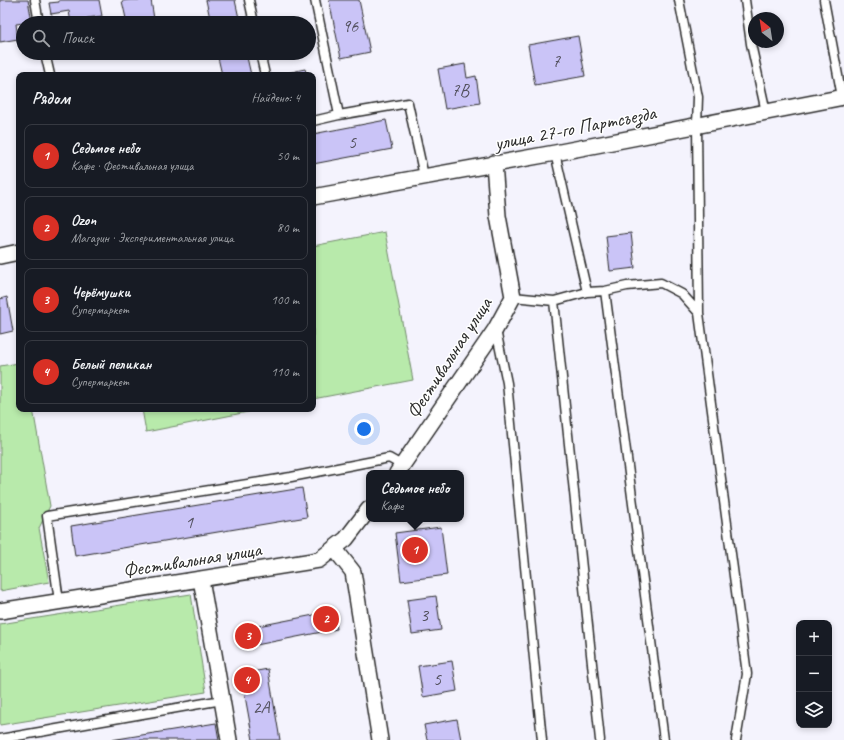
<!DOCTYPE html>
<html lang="ru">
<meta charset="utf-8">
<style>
:root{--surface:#171b24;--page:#20242c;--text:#f1f3f6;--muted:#9ea1a6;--line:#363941;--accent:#d93025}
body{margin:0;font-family:Caveat,sans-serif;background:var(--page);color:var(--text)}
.controls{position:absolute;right:12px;bottom:12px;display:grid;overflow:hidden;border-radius:8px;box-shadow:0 2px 6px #0003}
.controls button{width:36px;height:36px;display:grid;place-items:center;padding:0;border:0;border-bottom:1px solid var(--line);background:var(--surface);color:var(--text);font:20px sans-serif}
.compass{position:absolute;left:748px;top:12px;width:36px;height:36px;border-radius:50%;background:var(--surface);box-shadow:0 2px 6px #0003;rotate:330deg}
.you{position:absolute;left:364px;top:429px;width:14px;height:14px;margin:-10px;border:3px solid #fff;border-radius:50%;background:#1a73e8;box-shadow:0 0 0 6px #1a73e833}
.badge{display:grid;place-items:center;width:26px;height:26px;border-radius:50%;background:var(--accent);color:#fff;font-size:13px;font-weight:700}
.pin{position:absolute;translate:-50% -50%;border:2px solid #fff;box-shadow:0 1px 4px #0006}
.popup{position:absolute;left:366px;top:470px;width:98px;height:52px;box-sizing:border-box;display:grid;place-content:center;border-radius:8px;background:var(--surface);filter:drop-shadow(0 1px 3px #0005);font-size:13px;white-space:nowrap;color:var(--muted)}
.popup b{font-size:15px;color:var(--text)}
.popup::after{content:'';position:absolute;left:50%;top:100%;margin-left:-8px;border:8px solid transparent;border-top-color:var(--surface)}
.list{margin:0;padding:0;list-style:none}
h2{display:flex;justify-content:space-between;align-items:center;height:52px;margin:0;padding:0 16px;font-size:17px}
h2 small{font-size:13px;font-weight:400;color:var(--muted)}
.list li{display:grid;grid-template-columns:26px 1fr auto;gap:12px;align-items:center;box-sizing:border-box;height:64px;margin:0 8px 8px;padding:0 8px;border:1px solid var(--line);border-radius:8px}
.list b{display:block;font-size:15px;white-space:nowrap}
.list p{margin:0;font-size:13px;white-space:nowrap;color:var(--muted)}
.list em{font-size:13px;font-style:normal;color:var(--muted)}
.icon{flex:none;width:22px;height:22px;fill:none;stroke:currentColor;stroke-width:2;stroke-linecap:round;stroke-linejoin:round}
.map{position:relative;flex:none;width:844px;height:740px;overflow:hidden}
.search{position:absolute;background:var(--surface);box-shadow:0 2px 6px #0003;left:16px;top:16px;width:300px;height:44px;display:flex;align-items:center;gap:10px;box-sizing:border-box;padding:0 14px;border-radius:22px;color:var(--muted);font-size:15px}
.panel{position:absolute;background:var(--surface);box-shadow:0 2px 6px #0003;left:16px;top:72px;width:300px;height:340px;border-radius:8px}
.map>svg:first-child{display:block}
.green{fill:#b8eaab;stroke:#728a6b}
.building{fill:#cac4f7;stroke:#2b2b2b}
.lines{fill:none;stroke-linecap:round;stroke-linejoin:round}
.lane-casing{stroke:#2b2b2b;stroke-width:11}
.street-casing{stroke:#2b2b2b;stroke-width:18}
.lane{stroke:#fff;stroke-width:8}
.street{stroke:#fff;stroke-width:15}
.labels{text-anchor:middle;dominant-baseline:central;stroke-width:3;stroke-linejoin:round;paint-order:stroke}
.number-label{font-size:18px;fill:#53515e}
.street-label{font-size:20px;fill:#2b2b2b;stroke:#fff}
</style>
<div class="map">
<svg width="844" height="740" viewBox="0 0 844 740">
<rect width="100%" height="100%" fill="#f4f3fd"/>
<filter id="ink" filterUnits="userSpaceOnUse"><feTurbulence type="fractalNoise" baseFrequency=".025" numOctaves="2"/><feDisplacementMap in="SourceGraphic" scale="8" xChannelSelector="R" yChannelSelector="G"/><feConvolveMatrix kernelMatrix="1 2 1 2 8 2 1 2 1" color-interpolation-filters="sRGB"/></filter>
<g filter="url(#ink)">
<path class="green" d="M385 232 413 380 313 399V246Z
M19 363V409H33L50 506 39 528 49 582 0 591V366Z
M142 409H263L146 432Z
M191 594 206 692 0 725V624Z"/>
<path class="building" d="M0 0H28L32 22 16 24 18 39 0 42Z
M59 0H99L102 16 87 18V23H71L69 11 51 14 49 3 59 2Z
M130 0H151L154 19 135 23H127L122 1Z
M206 0H235L240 23H211Z
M329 0H359L370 52 341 58Z
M578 36 585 76 535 85 528 45Z
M217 53H246L251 75H222Z
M465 64 467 78 476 76 480 103 445 109 438 69Z
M305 69 307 75H288L287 73Z
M386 120 392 149 313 164V134Z
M631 233 635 268 610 271 606 236Z
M7 297 13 331 0 334V299Z
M302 488 307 517 75 556 71 526Z
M441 527 447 575 401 581 395 533Z
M436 596 441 630 412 634 407 600Z
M334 611 337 629 241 648 238 630Z
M452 661 457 691 423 697 418 666Z
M268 669 280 740H253L241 674Z
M457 719 461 740H427L424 725Z
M216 723 219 740H111Z"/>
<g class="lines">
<g class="lane-casing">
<path id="lane" d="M35 0 39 23
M249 0 254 23
M679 0 698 97 697 125 699 313
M745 0 751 44 766 112
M824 0 842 97
M45 53 50 75
M260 53 265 75
M339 115 408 103 424 176
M313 121 339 115 315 0
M555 153 587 292
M605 291 664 740
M513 297 554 301 587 292 605 291 627 286 661 283 682 294 699 313 747 674 736 740
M554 301 600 740
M496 330 507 383 542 740
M59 601 47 516 291 477 389 458 403 466
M0 739 222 700"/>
</g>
<g class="street-casing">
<path id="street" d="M313 197 555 153 844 97
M0 256 19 252
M397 473 495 330 513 297 498 216 494 163
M334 548 353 572 380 740
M201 579 229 740
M0 611 319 560 346 539 369 509"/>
</g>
<use href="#lane" class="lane"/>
<use href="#street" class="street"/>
</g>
</g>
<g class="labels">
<g class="number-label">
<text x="350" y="26">96</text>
<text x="556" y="61">7</text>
<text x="460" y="90">7В</text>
<text x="352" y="142">5</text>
<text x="189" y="522">1</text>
<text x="424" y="615">3</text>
<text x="437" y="679">5</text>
<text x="261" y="707">2А</text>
</g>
<g class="street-label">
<text transform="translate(575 128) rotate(-11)">улица 27-го Партсъезда</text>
<text transform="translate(449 358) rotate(-57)">Фестивальная улица</text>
<text transform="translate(192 560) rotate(-9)">Фестивальная улица</text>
</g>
</g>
</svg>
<div class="controls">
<button>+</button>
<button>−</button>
<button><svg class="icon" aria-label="layers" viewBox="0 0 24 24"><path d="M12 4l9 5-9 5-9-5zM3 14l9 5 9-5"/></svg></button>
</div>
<svg class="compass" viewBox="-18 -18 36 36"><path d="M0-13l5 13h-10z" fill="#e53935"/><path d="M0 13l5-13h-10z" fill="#9ea1a6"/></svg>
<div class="you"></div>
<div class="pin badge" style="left:415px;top:550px">1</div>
<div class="popup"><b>Седьмое небо</b>Кафе</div>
<div class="pin badge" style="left:326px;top:619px">2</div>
<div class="pin badge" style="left:248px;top:636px">3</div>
<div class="pin badge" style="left:247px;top:680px">4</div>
<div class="search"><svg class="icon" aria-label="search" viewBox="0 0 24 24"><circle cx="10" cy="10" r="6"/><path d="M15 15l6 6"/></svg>Поиск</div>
<section class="panel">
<h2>Рядом<small>Найдено: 4</small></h2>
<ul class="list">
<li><span class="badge">1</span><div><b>Седьмое небо</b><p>Кафе · Фестивальная улица</p></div><em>50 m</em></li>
<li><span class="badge">2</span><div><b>Ozon</b><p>Магазин · Экспериментальная улица</p></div><em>80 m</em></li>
<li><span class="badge">3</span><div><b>Черёмушки</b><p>Супермаркет</p></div><em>100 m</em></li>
<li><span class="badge">4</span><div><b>Белый пеликан</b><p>Супермаркет</p></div><em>110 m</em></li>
</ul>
</section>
</div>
